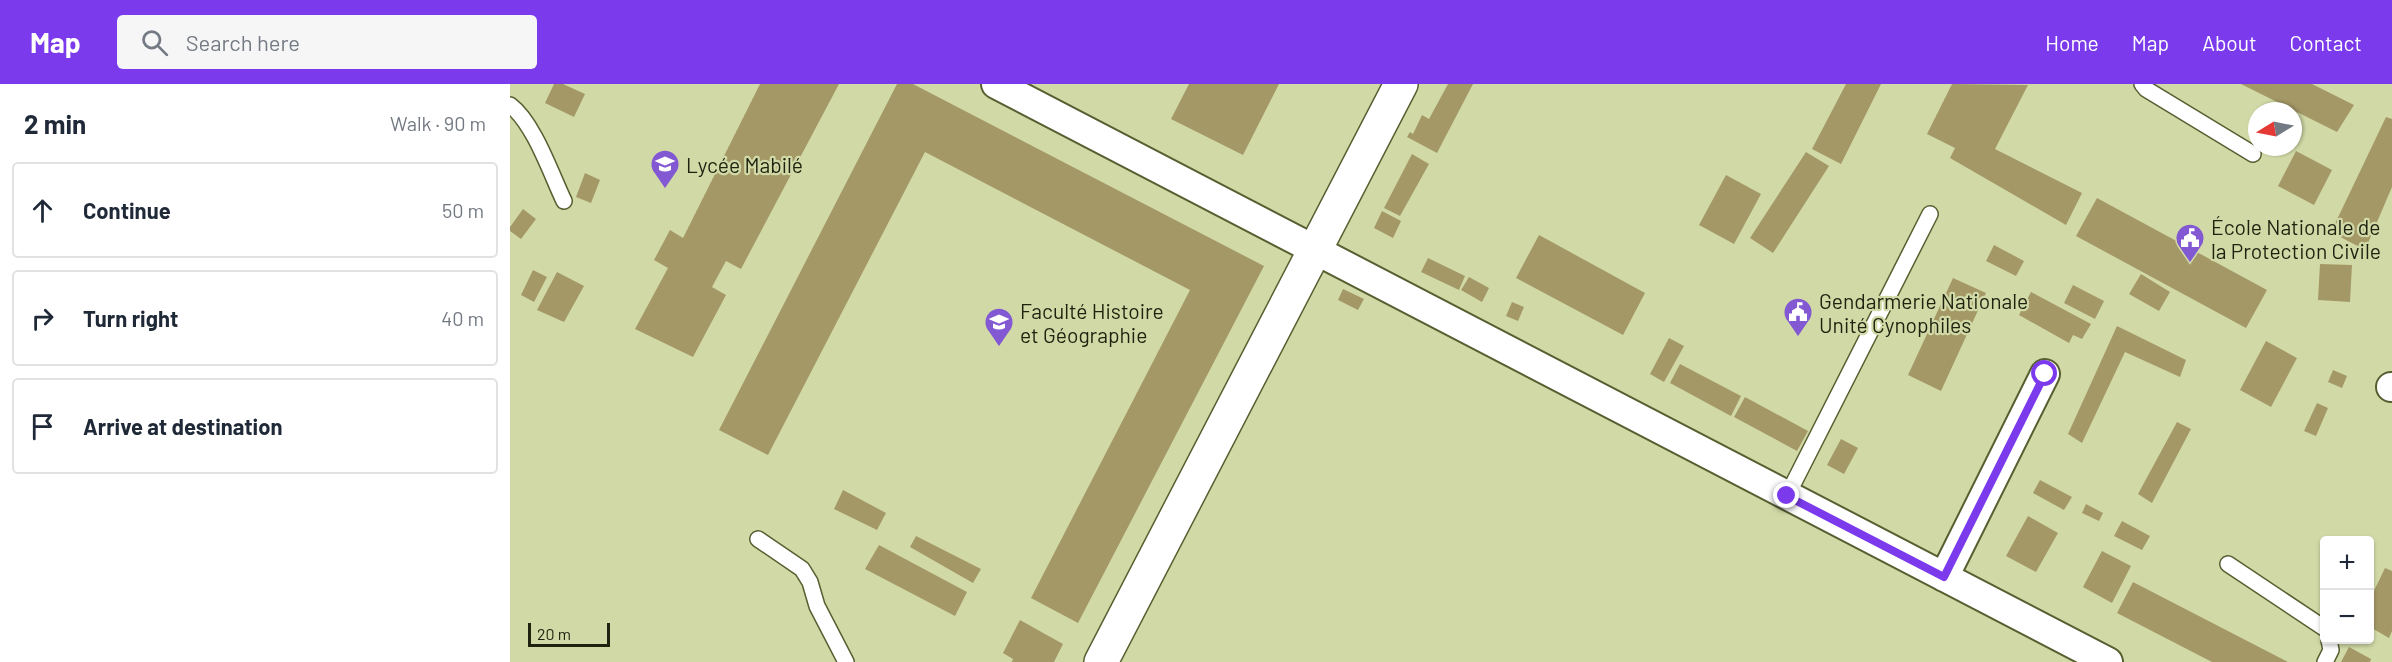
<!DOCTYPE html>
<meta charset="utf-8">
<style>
:root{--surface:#fff;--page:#f6f6f7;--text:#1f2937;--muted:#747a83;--line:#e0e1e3;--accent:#7c3aed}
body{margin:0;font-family:Barlow,sans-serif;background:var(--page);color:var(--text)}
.controls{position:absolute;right:18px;bottom:18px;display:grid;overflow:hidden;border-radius:6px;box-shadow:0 2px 4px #0004}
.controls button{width:54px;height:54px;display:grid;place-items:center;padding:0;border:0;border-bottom:2px solid var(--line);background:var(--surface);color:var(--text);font:30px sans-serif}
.compass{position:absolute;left:1738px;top:18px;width:54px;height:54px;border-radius:50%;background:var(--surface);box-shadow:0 2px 4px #0004;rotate:260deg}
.scale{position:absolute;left:18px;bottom:15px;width:82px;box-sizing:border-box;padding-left:6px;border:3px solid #1f220f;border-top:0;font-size:16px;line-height:21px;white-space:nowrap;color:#1f220f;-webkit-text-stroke:4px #d1daa7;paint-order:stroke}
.stop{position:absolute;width:18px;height:18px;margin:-14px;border:4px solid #7c3aed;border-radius:50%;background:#fff}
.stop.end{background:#7c3aed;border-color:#fff;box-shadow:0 2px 6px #0008}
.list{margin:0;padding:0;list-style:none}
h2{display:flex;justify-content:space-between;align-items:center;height:78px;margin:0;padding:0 24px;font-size:26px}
h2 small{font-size:20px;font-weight:400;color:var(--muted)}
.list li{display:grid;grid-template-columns:39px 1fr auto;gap:18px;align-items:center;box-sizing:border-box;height:96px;margin:0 12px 12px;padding:0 12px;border:2px solid var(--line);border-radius:6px}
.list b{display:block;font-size:22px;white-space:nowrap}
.list em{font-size:20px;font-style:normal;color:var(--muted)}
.icon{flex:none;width:33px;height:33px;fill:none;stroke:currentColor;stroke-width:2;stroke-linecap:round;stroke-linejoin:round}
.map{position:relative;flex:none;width:1882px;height:578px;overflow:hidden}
header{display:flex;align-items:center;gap:36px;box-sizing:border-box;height:84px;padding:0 30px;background:var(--accent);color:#fff}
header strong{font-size:28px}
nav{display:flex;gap:33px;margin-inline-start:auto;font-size:21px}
.search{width:420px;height:54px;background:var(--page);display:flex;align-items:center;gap:15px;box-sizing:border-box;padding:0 21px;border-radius:6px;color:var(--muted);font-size:22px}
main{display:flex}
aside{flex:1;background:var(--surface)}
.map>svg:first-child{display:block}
.building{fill:#a49867}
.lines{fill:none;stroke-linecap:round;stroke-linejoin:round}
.service-casing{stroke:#575e30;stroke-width:18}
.minor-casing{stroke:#575e30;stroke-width:32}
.tertiary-casing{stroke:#575e30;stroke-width:36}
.service{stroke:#fff;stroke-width:15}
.minor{stroke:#fff;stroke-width:28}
.tertiary{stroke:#fff;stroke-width:33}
.route{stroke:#7c3aed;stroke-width:8}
.labels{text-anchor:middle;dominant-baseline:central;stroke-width:4.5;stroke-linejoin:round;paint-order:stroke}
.poi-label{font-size:21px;fill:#1f220f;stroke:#d1daa7;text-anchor:start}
</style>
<header>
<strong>Map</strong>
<div class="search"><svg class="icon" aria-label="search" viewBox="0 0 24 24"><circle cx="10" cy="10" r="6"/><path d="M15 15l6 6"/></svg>Search here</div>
<nav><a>Home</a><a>Map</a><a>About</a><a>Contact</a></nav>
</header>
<main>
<aside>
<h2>2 min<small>Walk · 90 m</small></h2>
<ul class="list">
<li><svg class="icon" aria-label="ahead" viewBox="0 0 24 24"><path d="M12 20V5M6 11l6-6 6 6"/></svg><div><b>Continue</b></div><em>50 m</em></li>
<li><svg class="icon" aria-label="right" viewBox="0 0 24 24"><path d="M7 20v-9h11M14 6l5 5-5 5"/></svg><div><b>Turn right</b></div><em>40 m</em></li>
<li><svg class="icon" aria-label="arrive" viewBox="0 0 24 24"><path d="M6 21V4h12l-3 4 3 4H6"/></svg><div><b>Arrive at destination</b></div></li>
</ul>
</aside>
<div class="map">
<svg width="1882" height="578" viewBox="0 0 1882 578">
<rect width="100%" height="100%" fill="#d1daa7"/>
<path class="building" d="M44 0H53L75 10 64 33 35 19Z
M250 0H329L231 185 216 177 202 203 216 211 183 273 125 245 158 184 144 176 160 146 173 154Z
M387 0H403L754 182 568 539 521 514 680 206 415 68 258 371 209 346Z
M679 0H769L733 71 661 35Z
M938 0H963L927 69 897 53 900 48 903 50 912 31 919 35Z
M1336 0H1371L1331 80 1302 65Z
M1442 0 1518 1 1485 65 1572 109 1556 141 1440 74 1445 64 1417 50Z
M1731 0H1802L1844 21 1827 48Z
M1876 33 1882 35V103L1855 166 1821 148Z
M1786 67 1822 86 1804 121 1768 102Z
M1296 68 1319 82 1263 169 1240 154Z
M902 70 919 80 890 132 874 124Z
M75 89 90 96 81 119 66 113Z
M1216 91 1251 110 1224 160 1189 141Z
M1587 114 1757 206 1736 244 1566 152Z
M13 125 26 135 11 155 0 147V143Z
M872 127 891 137 883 154 864 144Z
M1029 151 1135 209 1113 251 1006 194Z
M1484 161 1514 177 1506 192 1476 177Z
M918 174 955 192 949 206 911 188Z
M1810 180 1842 181 1840 218 1808 216Z
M23 186 37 193 24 218 11 211Z
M47 188 74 202 54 238 27 226Z
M1631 190 1660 208 1649 227 1619 210Z
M959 193 979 204 972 218 951 206Z
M1443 194 1476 209 1431 307 1398 291Z
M1563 201 1594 217 1585 235 1554 219Z
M833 205 854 215 848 226 828 216Z
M1521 208 1581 240 1572 255 1563 251 1559 259 1509 231Z
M1002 218 1014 223 1008 237 996 232Z
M1607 242 1676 276 1670 293 1615 268 1572 359 1558 350Z
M1159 254 1174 262 1154 298 1140 290Z
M1756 257 1787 274 1761 323 1730 306Z
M1170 280 1231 312 1221 332 1160 299Z
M1823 286 1837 292 1832 304 1818 298Z
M1235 313 1298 347 1287 367 1224 333Z
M1807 319 1818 324 1806 352 1794 347Z
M1667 338 1681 345 1642 419 1628 410Z
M1331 355 1348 364 1334 390 1317 381Z
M1530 396 1562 413 1554 426 1523 409Z
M333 406 376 429 367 446 324 425Z
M1576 420 1593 429 1589 437 1572 429Z
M1518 432 1548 449 1526 488 1496 472Z
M1612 437 1640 452 1632 466 1604 452Z
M406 452 471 485 463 499 400 463Z
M369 461 457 508 445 532 355 485Z
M1592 467 1621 482 1602 519 1573 503Z
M1875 484 1882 487V547L1879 554 1860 543V515Z
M1623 498 1778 578H1702L1607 529Z
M510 536 553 560 544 578H502L503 575 493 569Z
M1839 563 1861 575 1860 578H1831Z"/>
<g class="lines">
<g class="service-casing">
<path id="service" d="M1632 0 1636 5 1743 70
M0 21C24 39 41 90 54 117
M1277 412 1420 130
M248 455 292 485 300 498 307 522 336 578
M1718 480 1814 544
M1815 578 1821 566 1819 556"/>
</g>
<g class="minor-casing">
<path id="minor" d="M486 0 1598 578
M1881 303H1882
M1434 493 1535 290"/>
</g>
<g class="tertiary-casing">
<path id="tertiary" d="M591 578 891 0"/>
</g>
<use href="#service" class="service"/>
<use href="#minor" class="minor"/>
<use href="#tertiary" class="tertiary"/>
</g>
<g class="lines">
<path class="route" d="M1277 412 1434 493 1535 290"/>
</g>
<defs>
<g id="school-pin" transform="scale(1.5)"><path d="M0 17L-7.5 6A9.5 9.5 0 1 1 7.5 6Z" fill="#8259d3" stroke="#d1daa7"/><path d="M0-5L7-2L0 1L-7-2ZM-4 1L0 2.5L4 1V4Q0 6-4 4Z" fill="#fff"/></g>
<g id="civic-pin" transform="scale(1.5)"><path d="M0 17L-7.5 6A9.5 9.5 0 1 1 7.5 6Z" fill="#8259d3" stroke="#d1daa7"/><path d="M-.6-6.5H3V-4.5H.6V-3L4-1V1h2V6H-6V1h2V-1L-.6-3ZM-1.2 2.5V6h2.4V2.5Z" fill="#fff"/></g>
<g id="university-pin" transform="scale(1.5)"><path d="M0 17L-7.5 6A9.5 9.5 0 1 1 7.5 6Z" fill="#8259d3" stroke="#d1daa7"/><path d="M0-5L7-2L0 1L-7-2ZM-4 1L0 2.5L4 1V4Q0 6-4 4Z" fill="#fff"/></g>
</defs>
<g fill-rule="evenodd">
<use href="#school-pin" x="155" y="80"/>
<use href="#civic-pin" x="1680" y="154"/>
<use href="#civic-pin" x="1288" y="228"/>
<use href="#university-pin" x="489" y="238"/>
</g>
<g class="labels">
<g class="poi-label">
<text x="176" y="80">Lycée Mabilé</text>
<text x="1701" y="142">École Nationale de<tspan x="1701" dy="24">la Protection Civile</tspan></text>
<text x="1309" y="216">Gendarmerie Nationale<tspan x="1309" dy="24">Unité Cynophiles</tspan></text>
<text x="510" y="226">Faculté Histoire<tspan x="510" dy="24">et Géographie</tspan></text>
</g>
</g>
</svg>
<div class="controls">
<button>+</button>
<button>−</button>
</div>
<svg class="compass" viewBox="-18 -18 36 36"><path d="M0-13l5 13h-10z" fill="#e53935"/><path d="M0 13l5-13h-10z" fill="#747a83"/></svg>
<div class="scale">20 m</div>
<div class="stop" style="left:1535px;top:290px"></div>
<div class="stop end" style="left:1277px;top:412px"></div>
</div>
</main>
